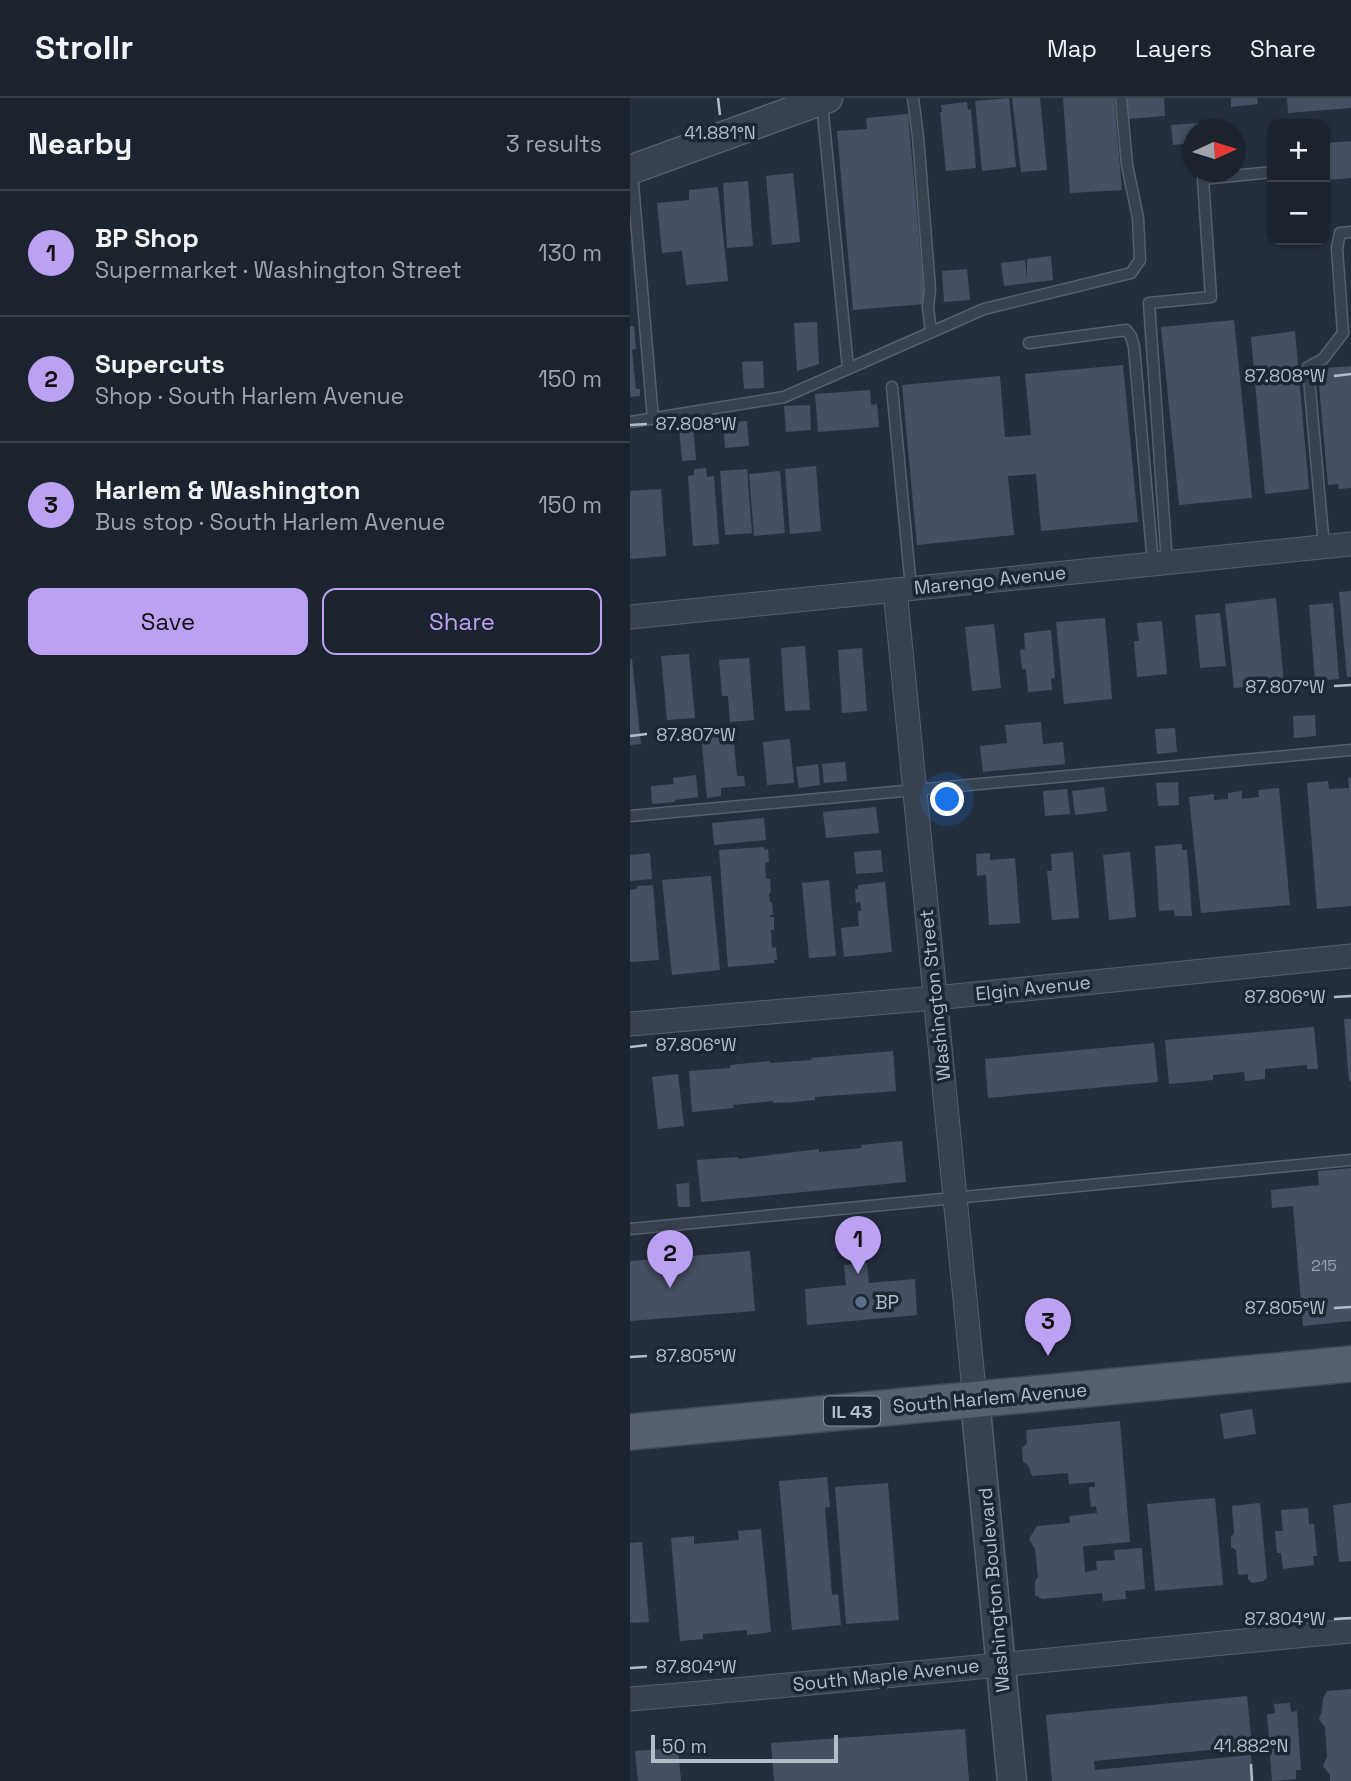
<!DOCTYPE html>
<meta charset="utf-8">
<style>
:root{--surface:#1b232e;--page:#242b36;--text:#f1f3f6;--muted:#a0a4aa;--line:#39404a;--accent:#bca0f2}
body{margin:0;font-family:"Space Grotesk",sans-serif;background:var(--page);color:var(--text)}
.controls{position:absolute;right:21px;top:21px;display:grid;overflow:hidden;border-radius:14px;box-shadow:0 2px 5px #0004}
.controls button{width:63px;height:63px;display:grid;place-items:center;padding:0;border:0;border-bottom:2px solid var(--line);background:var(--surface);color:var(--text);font:35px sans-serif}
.compass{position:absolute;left:553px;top:21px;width:63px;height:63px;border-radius:50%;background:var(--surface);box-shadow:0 2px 5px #0004;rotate:86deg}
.scale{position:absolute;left:21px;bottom:18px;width:187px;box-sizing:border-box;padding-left:7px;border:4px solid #b4bcc9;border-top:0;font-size:19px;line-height:24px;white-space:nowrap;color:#b4bcc9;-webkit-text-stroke:5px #1d2633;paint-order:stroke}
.you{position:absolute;left:318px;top:702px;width:24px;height:24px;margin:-18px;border:5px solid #fff;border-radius:50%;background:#1a73e8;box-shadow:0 0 0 10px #1a73e833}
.badge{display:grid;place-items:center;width:46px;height:46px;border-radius:50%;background:var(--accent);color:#111;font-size:23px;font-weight:700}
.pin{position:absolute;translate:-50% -58px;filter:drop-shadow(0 2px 4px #0008)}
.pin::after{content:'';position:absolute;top:37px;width:24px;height:21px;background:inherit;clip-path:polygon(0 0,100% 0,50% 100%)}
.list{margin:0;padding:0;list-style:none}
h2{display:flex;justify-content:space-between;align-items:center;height:91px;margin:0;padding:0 28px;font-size:30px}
h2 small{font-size:23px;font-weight:400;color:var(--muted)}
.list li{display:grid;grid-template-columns:46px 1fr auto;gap:21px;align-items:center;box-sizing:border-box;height:126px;padding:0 28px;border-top:2px solid var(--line)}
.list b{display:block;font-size:26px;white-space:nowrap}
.list p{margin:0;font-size:23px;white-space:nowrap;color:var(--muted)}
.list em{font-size:23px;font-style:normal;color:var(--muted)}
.actions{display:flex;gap:14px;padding:21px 28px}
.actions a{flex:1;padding:16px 0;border:2px solid var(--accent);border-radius:14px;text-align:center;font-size:24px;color:var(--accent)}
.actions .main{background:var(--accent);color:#111}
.map{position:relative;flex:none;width:721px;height:1683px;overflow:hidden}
header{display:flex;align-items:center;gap:42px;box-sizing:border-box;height:98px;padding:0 35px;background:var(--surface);border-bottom:2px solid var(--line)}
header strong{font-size:33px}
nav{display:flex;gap:38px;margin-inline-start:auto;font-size:24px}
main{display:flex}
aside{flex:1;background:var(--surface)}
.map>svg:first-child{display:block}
.building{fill:#455162}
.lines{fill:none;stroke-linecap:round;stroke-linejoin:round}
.service-casing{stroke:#565f6c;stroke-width:13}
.minor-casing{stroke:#565f6c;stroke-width:25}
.tertiary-casing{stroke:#565f6c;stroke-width:31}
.primary-casing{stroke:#414a57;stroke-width:38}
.service{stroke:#38414e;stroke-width:10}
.minor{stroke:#38414e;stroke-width:23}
.tertiary{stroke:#38414e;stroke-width:28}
.primary{stroke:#56606e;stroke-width:35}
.ticks{fill:none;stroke:#b4bcc9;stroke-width:2.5}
.service-dot{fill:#5c6f8a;stroke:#1d2633;stroke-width:2.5}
.labels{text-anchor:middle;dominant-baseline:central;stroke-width:7;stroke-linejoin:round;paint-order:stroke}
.number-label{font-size:16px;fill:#98a1af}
.shield{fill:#1d2633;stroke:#878f9c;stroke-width:2}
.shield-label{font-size:18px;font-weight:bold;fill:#b4bcc9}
.street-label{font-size:19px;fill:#b4bcc9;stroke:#1d2633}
.poi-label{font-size:19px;fill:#b4bcc9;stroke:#1d2633;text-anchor:start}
.ticks-label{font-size:18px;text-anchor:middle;fill:#b4bcc9;stroke:#1d2633;stroke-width:7;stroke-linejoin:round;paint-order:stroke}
</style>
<header>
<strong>Strollr</strong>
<nav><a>Map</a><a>Layers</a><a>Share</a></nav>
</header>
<main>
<aside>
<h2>Nearby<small>3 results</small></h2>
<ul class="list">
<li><span class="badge">1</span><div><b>BP Shop</b><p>Supermarket · Washington Street</p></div><em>130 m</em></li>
<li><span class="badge">2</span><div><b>Supercuts</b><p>Shop · South Harlem Avenue</p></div><em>150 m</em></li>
<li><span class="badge">3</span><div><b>Harlem &amp; Washington</b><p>Bus stop · South Harlem Avenue</p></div><em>150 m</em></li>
</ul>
<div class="actions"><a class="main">Save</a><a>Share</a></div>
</aside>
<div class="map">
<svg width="721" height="1683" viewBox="0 0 721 1683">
<rect width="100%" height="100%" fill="#242f3e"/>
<path class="building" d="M379 0 386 69 352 73 345 3Z
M382 0H410L417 72 391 74Z
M433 0H484L492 92 440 95Z
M497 0H534L535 18 498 21Z
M601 0H627L628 6 601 9Z
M657 0H721V10L658 15Z
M337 4 338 12 341 11 346 70 316 73 310 14H312L311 7Z
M278 16 295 206 223 212 207 33 237 31 236 20Z
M568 25 569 32H564V45L543 47 541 27Z
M721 43V80L698 82 695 65V45Z
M163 75 170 144 142 147 136 78Z
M118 83 123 148 97 150 93 85Z
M88 89 98 183 56 187 52 153 32 155 27 105 59 102V92Z
M421 158 423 182 374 188 371 165 395 162 397 183V161Z
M337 171 340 202 314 204 312 173Z
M604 222 622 400 549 407 531 229Z
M187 224 189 266 167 273 164 225Z
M0 228H4L6 251 2 252 6 291H10V298L0 299Z
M665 233 679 391 635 396 621 239Z
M133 263 134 290 114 291 112 264Z
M493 267 508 424 411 433 406 376 378 378 384 437 287 447 272 287 370 278 375 339 401 337 395 276Z
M721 268V390L709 391 708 386 698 387 688 276 697 275 696 270Z
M240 292 241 307 247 306 249 329 188 334 185 296Z
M180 307 181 332 156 334 154 308Z
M117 323 119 348 95 350 93 325Z
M63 329 66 362 52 363 49 330Z
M186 368 191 433 160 436 155 371Z
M76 370 77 379 84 378 89 446 63 448 58 378 64 377V371Z
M117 371 122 435 95 437 90 373Z
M150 373 155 435 124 438 119 376Z
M31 391 36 458 0 461V393Z
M721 493V579H717L709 494Z
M646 500 654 586 604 590 595 506Z
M703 505 709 581 685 583 679 507Z
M590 515 596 568 570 570 565 517Z
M475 520 482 601 434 606 426 524Z
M532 523 537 576 507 579 504 543H509L507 525Z
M364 526 371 590 342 593 335 529Z
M421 532 425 580 421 581 422 592 398 594 396 571H392L390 552 395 551 394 535Z
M175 548 180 612 155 613 151 550Z
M232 550 237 613 212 615 208 552Z
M59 556 65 620 37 622 31 558Z
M119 560 124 622 100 624 98 598H92L89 562Z
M0 561H2L11 646 0 647Z
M685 617 686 638 664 640 663 618Z
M411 624 413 646 433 644 435 666 353 674 350 648 377 645 375 627Z
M545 630 547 654 527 656 525 631Z
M103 634 107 678H114L115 688 91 690V698L77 700 71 636Z
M160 641 164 685 137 687 133 644Z
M215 664 217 683 194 685 192 666Z
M188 666 190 687 169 690 166 669Z
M66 677 68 699 45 702V704L22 706 21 688 44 686 43 680Z
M718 680H721V808L687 811 677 685 698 683 699 691 719 690Z
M548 684 549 707 528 708 526 685Z
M474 689 477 713 445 717 442 693Z
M649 690 660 807 571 815 559 699 584 696V702L598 701V695L612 693V701L629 699 628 692Z
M437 691 440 716 415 718 413 693Z
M246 709 249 735 196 740 193 714Z
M134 720 136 742 84 747 82 725Z
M552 746V752H557L562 818H545L544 812 529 813 525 748Z
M134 749 135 752 138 751 139 764 135 765 136 781H140L141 795H139L140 804H142L143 817H140V819H144V832H141L142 850 146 849 147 862H144L145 865 98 869 89 752Z
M251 752 253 774 226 776 224 754Z
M443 754 449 820 422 822 417 773H422L421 756Z
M500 754 506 819 479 822 473 757Z
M20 755 22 781 0 783V757Z
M360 755V762L385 760 390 825 359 827 356 777 347 778 346 756Z
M81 778 90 872 42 877 32 782Z
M199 782 206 858 179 860 172 785Z
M255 784 262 854 214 859 211 830 229 828 228 813H231L230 804 226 805 225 791H228V787Z
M23 787 29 862 0 864V792L7 791V788Z
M714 921H721V983L719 984Z
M684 929 688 971H677V967L635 971V981L615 983 614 974 583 977V982L539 986 535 942Z
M524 945 528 984 358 1000 355 961Z
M263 953 266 993 185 999V1002L164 1004 143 1005 144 1003 103 1007 104 1010 62 1014 59 973 100 970V967L119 965 140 963V965L182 962 181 960Z
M48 976 54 1028 28 1031 22 979Z
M272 1043 276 1084 71 1104 67 1062 108 1059V1061L189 1051V1054L232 1050 231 1047Z
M721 1070V1223L673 1228 663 1108 642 1110 641 1092 689 1087 688 1073Z
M59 1085 60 1109H48L46 1086Z
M120 1153 125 1213 0 1223V1163Z
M237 1165 239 1185 285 1181 287 1217 177 1227 175 1191 216 1187 214 1167Z
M622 1311 626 1336 594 1341 590 1316Z
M490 1323 500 1444 453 1448 455 1474 467 1472 466 1463 485 1462 484 1452 512 1450 515 1491 495 1493 496 1501 473 1503 472 1495 412 1501 405 1497V1483L408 1479 405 1451 399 1441 407 1428 440 1425 439 1418 467 1415 466 1408 461 1409 459 1389H465V1384L439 1386 438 1375 402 1378 398 1367 393 1364 392 1350 397 1345 396 1332Z
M197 1379 200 1409 195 1410 202 1497 208 1496 211 1527 162 1532 149 1383Z
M258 1385 269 1522 216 1526 205 1389Z
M585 1400 593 1487 525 1493 517 1406Z
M630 1405 637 1480 633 1483 622 1485 618 1481V1476L608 1477 606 1452 601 1449V1439L604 1435 602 1408Z
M721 1405V1463L709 1464 703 1407Z
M678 1410 679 1426H684L687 1458H683L684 1467 653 1471 651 1455H647L645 1433H653L651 1412Z
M131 1431 141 1534 117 1537V1532L73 1536V1541L50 1543 41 1440 64 1438V1446L109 1442 108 1433Z
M12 1444 19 1524 0 1525V1445Z
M721 1591V1683H700V1677L693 1668 697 1659 695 1629 689 1621 692 1613 693 1601 697 1593Z
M617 1598 622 1648 464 1663 465 1672 621 1657 623 1682 622 1683H422L416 1617Z
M660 1605 661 1614 667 1613 671 1672H666V1681L642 1683 637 1616 645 1615 644 1606Z
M335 1631 339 1683H144L141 1645Z
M48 1650 51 1683H8L5 1653Z"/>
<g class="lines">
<g class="service-casing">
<path id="service" d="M283 0 288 39 300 191 298 209 301 234
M192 5 218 270
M2 74 23 321
M399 245 496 232 501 238 504 249 523 466
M262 289 281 490
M0 324 154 299 354 211 501 175 510 162 508 120 497 67 491 0
M694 449 678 269 693 261 713 235 707 150 710 135 721 134
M537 465 519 205 581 199 573 81 642 74
M0 718 721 652
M0 1131 721 1062"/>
</g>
<g class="minor-casing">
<path id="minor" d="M265 492 345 1302
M0 519 721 446
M0 926 305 900 721 858
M0 1601C241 1581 481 1555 721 1533"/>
</g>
<g class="tertiary-casing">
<path id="tertiary" d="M0 72 198 0
M345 1302 382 1683"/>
</g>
<g class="primary-casing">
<path id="primary" d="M0 1334 721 1266"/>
</g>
<use href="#service" class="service"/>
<use href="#minor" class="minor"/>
<use href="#tertiary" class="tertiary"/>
<use href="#primary" class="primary"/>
</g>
<path class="ticks" d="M88 0 90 17M704 278 721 276M0 327 17 326M704 588 721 587M0 638 17 636M704 899 721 898M0 949 17 947M704 1210 721 1209M0 1259 17 1258M704 1521 721 1520M0 1570 17 1569M621 1666 622 1683"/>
<circle class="service-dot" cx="231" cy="1204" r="7"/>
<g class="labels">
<g class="number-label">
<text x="694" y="1167">215</text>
</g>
<rect class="shield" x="194" y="1298.5" width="56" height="29" rx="5"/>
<g class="shield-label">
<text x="222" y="1313">IL 43</text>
</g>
<g class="street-label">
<text transform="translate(360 482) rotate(-6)">Marengo Avenue</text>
<text transform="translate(403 890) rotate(-6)">Elgin Avenue</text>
<text transform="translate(305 897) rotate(-96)">Washington Street</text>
<text transform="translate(360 1300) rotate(-5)">South Harlem Avenue</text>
<text transform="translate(364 1492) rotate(-95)">Washington Boulevard</text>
<text transform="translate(256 1577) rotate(-6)">South Maple Avenue</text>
</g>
<g class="poi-label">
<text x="245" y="1204">BP</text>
</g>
</g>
<g class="ticks-label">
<text x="90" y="41">41.881°N</text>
<text x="655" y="284">87.808°W</text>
<text x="66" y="332">87.808°W</text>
<text x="655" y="595">87.807°W</text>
<text x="66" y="643">87.807°W</text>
<text x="655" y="905">87.806°W</text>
<text x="66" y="953">87.806°W</text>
<text x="655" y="1216">87.805°W</text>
<text x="66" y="1264">87.805°W</text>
<text x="655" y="1527">87.804°W</text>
<text x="66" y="1575">87.804°W</text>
<text x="621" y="1654">41.882°N</text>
</g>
</svg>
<div class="controls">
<button>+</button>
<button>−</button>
</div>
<svg class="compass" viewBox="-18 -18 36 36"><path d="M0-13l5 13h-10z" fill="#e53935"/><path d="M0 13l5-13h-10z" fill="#a0a4aa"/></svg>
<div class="scale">50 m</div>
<div class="you"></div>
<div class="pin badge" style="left:228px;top:1176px">1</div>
<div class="pin badge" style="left:40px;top:1190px">2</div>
<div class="pin badge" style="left:418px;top:1258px">3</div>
</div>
</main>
